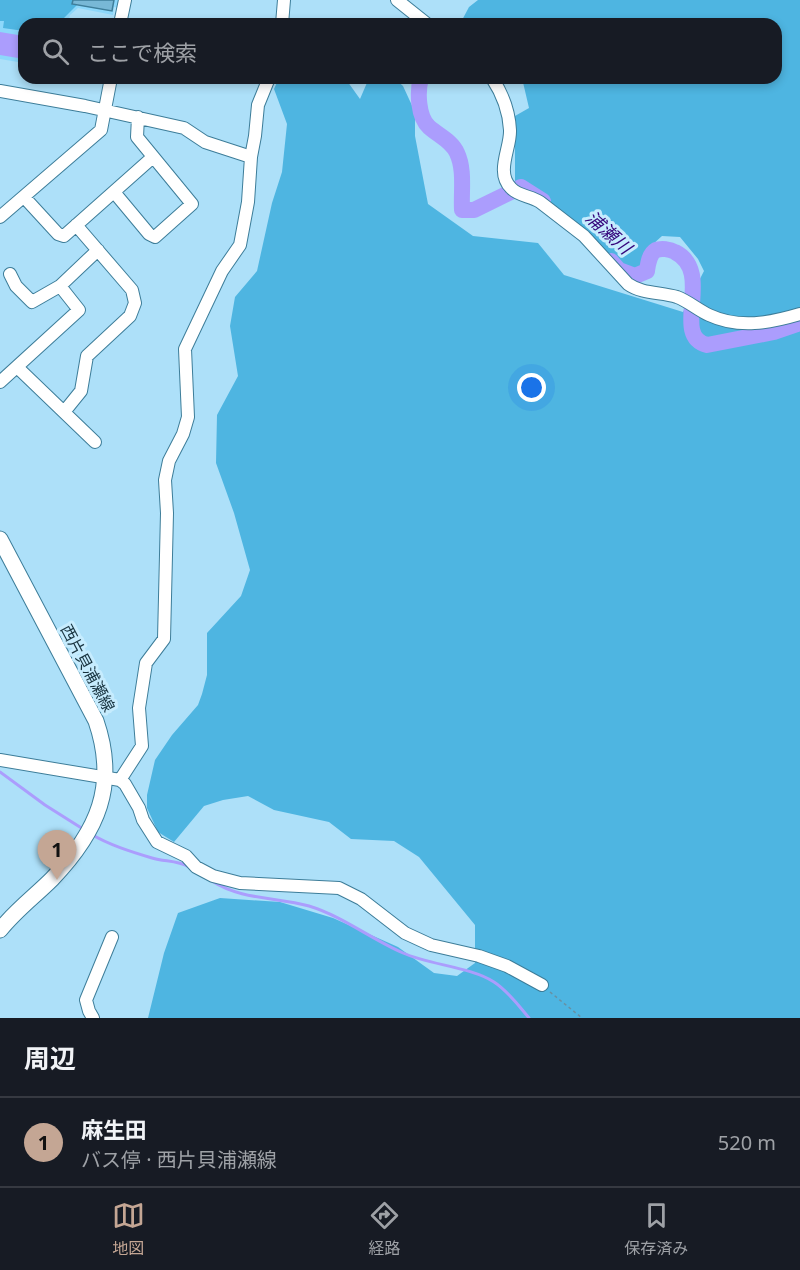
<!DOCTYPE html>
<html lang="ja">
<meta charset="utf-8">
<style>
:root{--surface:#171b24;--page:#20242c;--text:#f1f3f6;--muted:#9ea1a6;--line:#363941;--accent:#c4a694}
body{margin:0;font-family:"Noto Sans","Noto Sans JP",sans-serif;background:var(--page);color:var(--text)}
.you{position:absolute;left:532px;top:388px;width:21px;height:21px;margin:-15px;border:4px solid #fff;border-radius:50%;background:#1a73e8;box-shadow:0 0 0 9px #1a73e833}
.badge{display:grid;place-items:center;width:39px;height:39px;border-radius:50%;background:var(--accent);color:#111;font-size:20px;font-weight:700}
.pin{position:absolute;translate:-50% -50px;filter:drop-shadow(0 2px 3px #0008)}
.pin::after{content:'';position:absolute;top:32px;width:21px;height:18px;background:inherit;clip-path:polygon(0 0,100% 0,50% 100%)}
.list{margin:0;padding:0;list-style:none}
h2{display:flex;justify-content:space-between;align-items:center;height:78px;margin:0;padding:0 24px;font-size:26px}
h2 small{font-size:20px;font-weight:400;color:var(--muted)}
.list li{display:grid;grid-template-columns:39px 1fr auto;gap:18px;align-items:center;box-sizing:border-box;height:90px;padding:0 24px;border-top:2px solid var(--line)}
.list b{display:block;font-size:22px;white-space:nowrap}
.list p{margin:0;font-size:20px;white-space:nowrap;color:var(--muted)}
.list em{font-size:20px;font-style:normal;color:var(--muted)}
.icon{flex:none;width:33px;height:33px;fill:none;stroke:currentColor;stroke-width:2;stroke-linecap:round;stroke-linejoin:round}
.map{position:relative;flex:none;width:800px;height:1018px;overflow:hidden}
.search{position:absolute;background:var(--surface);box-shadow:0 3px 9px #0003;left:18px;right:18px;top:18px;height:66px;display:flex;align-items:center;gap:15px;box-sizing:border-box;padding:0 21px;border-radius:18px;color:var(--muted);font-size:22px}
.sheet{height:168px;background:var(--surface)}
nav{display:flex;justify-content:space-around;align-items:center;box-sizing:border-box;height:84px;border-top:2px solid var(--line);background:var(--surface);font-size:16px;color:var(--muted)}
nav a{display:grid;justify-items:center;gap:3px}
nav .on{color:var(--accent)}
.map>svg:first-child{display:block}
.built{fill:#8dd8fb}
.green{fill:#4eb5e1}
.water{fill:#ab9dfd}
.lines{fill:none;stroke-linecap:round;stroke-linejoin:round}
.stream{stroke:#ab9dfd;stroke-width:3}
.river{stroke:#ab9dfd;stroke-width:16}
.building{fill:#78b8d6;stroke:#3e7e9a;stroke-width:1.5}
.minor-casing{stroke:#3d7d99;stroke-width:14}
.major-casing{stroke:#3d7d99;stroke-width:17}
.path{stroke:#6890a3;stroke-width:1.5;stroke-dasharray:3 3;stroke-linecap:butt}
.minor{stroke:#fff;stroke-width:12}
.major{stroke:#fff;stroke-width:15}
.labels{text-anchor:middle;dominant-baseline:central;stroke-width:6;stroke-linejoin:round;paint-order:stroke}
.street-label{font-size:16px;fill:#17323e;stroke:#c6ecfe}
.water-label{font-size:18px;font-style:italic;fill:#34057b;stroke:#c6ecfe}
</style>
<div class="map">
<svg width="800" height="1018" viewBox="0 0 800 1018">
<rect width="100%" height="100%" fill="#ade0f9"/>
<path class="built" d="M0 0H122L121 8 114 7 113 15 78 8 70 15 68 24H24V63L0 59Z"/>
<path class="green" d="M0 0H79L78 4 58 24H24V31L3 28 4 21H0Z
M478 0H800V1018H148L164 953 178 913 220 898 280 902 333 918 398 947 434 973 457 976 475 963V925L419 857 394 841 351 839 329 822 274 810 248 796 223 800 204 806 174 842 158 832 147 808V795L155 760 172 735 198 705 202 694 207 675V633L241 596 250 570 234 513 216 463 217 415 238 376 230 326 235 297 257 271 272 203 282 172 287 124 274 89 279 78H345L360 99 369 78H394L403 86 415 112V136L428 204 473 236 538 243 564 275 683 312 704 271 698 259 680 237 662 236 652 245 647 262 636 274 615 263 590 234 549 205 515 185V116L529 108 522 78H776V24H460L469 7Z"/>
<path class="water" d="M0 32 24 36V59L0 55Z"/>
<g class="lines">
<path class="stream" d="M0 772 45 805 83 829
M91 834C109 845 132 852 152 858 165 862 177 860 189 867
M212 881C241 900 277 897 309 906 342 916 371 939 403 953 430 965 471 967 494 982 508 991 519 1006 529 1018"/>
<path class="river" d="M421 78C417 92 418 117 429 127 439 136 452 141 457 153 465 170 461 191 462 210H474L521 187 543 201
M611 261 619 270 635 276 647 271C648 264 649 254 656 250 661 248 670 249 675 252 715 272 670 336 707 345L774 332 800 323"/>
</g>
<path class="building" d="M73 0H114L112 11 72 4Z"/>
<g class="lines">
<g class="minor-casing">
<path id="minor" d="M397 0 427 24
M120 24 125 0
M282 24 284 0
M492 78C502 93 509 111 510 130 511 148 495 172 511 188 518 196 531 196 540 202L584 236 628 284C642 294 661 292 677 297 688 301 698 310 709 315 739 329 770 323 800 314
M0 91 85 106 184 128 205 142 251 157
M114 192 149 234 155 237 192 204 137 137 138 117
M24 197 58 234 64 236 153 157
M0 217 101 130 111 78
M10 274 16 286 32 302 60 286 98 250
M17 367 95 442
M0 382 79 310 60 286
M64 412 81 391 87 356 130 316 135 303 132 290 76 225
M0 760 120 780 125 784 139 808 143 820 157 842 186 856 196 867 213 876 240 883 339 888 361 899 405 933 431 945 479 956 507 966 542 985
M120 780 142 746 139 708 146 663 164 639 167 513 165 480 169 461 183 434 188 417 185 349 222 271 240 245 248 202 251 157 255 136 258 105 269 78
M93 1018 89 1011 86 1000 112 937"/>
</g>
<g class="major-casing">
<path id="major" d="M0 539 96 721C118 785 98 831 52 879 35 896 16 910 0 930"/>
</g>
<path class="path" d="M550 992 582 1018"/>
<use href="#minor" class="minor"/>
<use href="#major" class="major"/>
</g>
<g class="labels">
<g class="street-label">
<text transform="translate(88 668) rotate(62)">西片貝浦瀬線</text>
</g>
<g class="water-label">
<text transform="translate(609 232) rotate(42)">浦瀬川</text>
</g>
</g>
</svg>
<div class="you"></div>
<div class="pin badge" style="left:57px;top:880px">1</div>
<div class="search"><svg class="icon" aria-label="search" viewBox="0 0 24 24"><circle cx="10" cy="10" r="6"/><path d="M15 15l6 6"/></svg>ここで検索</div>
</div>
<section class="sheet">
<h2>周辺<small></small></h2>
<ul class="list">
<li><span class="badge">1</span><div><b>麻生田</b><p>バス停 · 西片貝浦瀬線</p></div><em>520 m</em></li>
</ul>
</section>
<nav>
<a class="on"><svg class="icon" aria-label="map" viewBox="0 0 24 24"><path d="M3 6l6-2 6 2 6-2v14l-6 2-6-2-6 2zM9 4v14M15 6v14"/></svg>地図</a>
<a><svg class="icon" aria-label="directions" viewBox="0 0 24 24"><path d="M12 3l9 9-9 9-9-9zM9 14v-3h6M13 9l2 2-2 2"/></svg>経路</a>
<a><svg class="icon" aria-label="saved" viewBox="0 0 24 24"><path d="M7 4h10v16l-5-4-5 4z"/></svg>保存済み</a>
</nav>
